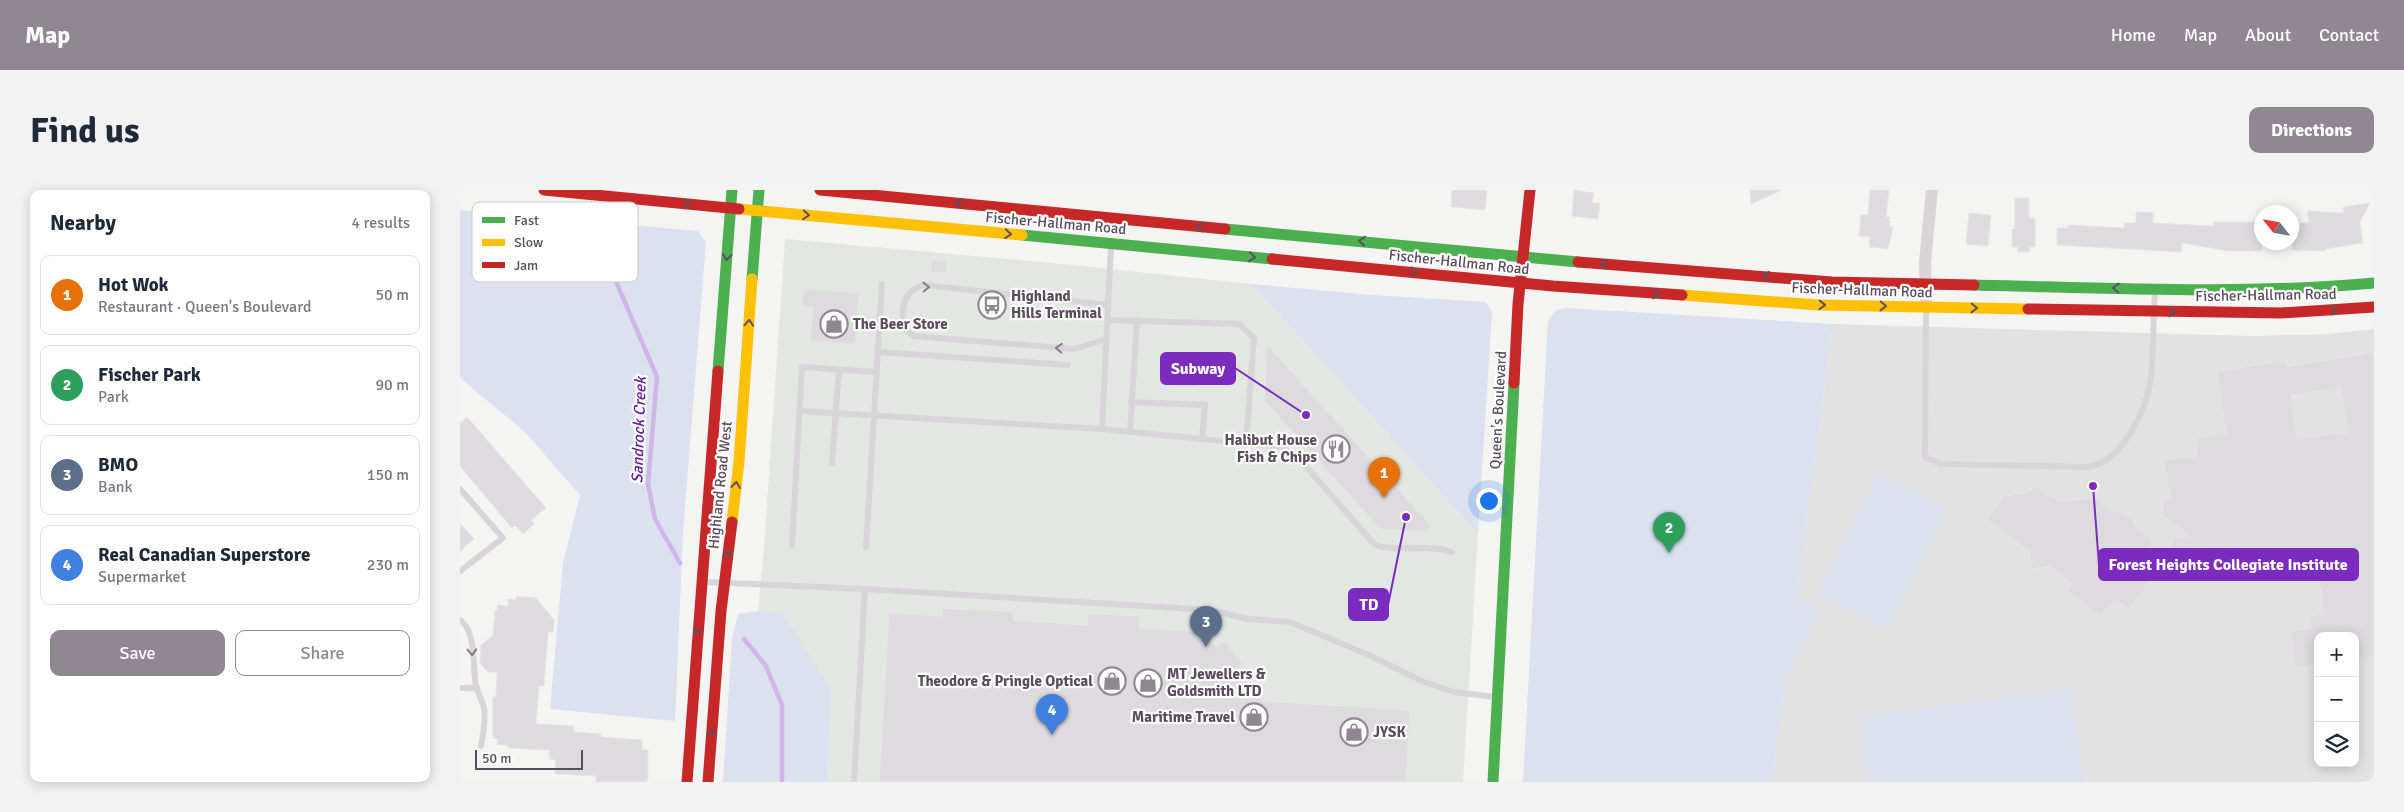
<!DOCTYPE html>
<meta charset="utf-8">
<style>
:root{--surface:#fff;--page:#f2f2f3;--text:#1f2937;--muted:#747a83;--line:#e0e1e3;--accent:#918792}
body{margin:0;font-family:Signika,sans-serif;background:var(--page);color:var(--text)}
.controls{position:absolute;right:15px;bottom:15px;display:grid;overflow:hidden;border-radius:10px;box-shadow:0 2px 12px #0003}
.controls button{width:45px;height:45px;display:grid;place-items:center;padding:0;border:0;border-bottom:1px solid var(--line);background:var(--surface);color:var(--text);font:25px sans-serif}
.compass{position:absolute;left:1794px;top:15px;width:45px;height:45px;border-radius:50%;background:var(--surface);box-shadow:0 2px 12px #0003;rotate:301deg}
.scale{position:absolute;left:15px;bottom:12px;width:108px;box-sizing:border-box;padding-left:5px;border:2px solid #5b4c5e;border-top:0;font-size:14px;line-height:18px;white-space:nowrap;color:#5b4c5e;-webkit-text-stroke:4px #fff;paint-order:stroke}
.you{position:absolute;left:1028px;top:310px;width:18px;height:18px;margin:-12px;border:4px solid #fff;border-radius:50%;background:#1a73e8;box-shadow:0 0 0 8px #1a73e833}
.badge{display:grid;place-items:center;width:32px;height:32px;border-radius:50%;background:var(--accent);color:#fff;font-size:16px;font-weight:700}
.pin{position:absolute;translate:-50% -41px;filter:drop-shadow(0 1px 2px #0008)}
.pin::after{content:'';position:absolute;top:26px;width:18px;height:15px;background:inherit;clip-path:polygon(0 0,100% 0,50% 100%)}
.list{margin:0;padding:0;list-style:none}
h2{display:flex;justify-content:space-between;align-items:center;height:65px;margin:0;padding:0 20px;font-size:21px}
h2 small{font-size:16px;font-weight:400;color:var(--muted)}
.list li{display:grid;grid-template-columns:32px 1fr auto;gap:15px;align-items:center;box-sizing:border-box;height:80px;margin:0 10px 10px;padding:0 10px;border:1px solid var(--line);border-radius:10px}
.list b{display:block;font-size:19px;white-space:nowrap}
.list p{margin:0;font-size:16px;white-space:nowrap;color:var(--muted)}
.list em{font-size:16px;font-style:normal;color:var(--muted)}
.actions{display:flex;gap:10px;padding:15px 20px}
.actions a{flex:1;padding:11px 0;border:1px solid var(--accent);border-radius:10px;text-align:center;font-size:18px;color:var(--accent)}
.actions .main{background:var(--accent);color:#fff}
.icon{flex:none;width:28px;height:28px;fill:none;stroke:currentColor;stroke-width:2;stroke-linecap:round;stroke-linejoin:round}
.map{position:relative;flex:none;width:1914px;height:592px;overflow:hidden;border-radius:10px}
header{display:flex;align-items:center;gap:30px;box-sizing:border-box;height:70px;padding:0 25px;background:var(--accent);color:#fff}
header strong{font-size:24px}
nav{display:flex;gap:28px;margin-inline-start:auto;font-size:18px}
.intro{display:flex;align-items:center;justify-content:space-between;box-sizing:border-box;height:120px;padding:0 30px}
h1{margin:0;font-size:35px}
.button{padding:12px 22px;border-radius:10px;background:var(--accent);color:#fff;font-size:18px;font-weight:700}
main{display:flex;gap:30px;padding:0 30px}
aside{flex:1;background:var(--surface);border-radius:10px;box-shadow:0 2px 12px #0003}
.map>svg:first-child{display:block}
.commercial{fill:#e3e7e2}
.education{fill:#e3e2e3;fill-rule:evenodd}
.green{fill:#dbe1ef}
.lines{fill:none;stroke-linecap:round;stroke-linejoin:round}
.stream{stroke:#d1b4e9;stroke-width:4.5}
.building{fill:#dddbdd;stroke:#e6e5e6;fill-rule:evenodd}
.lane{stroke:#d8d5d9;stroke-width:6}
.street{stroke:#d8d5d9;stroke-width:12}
.fast{stroke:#4caf50;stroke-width:11}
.slow{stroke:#ffc107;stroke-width:11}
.jam{stroke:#c62828;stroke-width:11}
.oneway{stroke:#5a515d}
.oneway2{stroke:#877c89}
.labels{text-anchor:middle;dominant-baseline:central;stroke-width:4.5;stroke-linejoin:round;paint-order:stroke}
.street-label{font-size:15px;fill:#5b4c5e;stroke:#fff}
.poi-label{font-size:15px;font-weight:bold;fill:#5b4c5e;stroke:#fff;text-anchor:start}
.water-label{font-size:16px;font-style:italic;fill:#651ba2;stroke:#fff}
.key{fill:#fff;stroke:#cec9cf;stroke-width:1}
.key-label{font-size:14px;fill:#5b4c5e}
.leader{fill:none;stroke:#7b2cbf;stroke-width:2}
.callout-dot{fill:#7b2cbf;stroke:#fff;stroke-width:2}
.callout{fill:#7b2cbf;stroke:#7b2cbf;stroke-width:2}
.callout-label{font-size:16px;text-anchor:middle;font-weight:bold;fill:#fff}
</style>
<header>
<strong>Map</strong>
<nav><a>Home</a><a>Map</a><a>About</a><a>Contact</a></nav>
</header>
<div class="intro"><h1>Find us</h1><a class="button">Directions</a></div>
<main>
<aside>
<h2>Nearby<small>4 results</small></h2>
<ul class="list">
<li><span class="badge" style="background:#e8710a">1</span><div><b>Hot Wok</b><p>Restaurant · Queen's Boulevard</p></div><em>50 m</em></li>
<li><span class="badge" style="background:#2e9e5b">2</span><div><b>Fischer Park</b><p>Park</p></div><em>90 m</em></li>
<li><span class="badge" style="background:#5c6f8a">3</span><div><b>BMO</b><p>Bank</p></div><em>150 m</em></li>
<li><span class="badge" style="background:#3f7fe0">4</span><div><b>Real Canadian Superstore</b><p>Supermarket</p></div><em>230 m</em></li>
</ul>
<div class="actions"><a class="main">Save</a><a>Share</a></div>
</aside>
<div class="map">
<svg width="1914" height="592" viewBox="0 0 1914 592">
<rect width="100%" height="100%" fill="#f4f4f3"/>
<path class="commercial" d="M325 49 603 74 792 94 1018 344 1003 592H367L371 498 298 421 304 358Z"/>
<path class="education" d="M1373 134 1794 146 1868 144 1914 139V592H1312ZM1858 446H1895V573H1858Z"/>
<path class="green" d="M0 20 238 41 246 52 223 342 215 531 90 519 103 373 120 305 65 242 0 188Z
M792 94 912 105 1026 112 1032 122 1018 344Z
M1106 118 1373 134 1337 406 1361 419 1326 489 1312 592H1063L1088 130 1096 120Z
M1418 284 1487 319 1427 440 1357 405Z
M298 421 323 424 371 498 367 592H263L272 449 278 424Z
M1611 499 1624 592H1408L1400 527Z"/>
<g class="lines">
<path class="stream" d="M139 52 197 187 188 294 195 329 220 373
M284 449 306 476 322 515V592"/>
</g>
<path class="building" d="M992 0H1027L1025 20 991 17Z
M1114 0 1134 3 1132 13H1140L1138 29 1112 26Z
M1290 0H1322L1291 14Z
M1410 0H1429L1426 27H1430L1429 37H1433L1428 59 1409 57 1410 47 1399 46 1401 25H1408Z
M1555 8H1569V28H1575V57H1569V62H1558V57H1552V39H1555Z
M1910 13 1900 32 1903 53 1865 59V61L1832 60V40H1840V33H1849L1847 21 1884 23 1883 17Z
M1676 22 1693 23V33L1754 36V32H1802V61H1768L1722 53 1721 62 1597 55V38H1608V35L1664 38 1665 33H1676Z
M1509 23 1531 25 1528 56 1506 54Z
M472 70 487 71 486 83 471 82Z
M344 99 399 103 395 154 350 151 353 117 342 116Z
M807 155 971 336 964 342 920 339 804 210Z
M1914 162V466L1895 469V446H1858V474L1835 478 1830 441 1851 438 1850 426 1864 424 1855 364 1717 384 1715 376 1700 378 1669 419 1655 409 1641 427 1607 401 1612 394 1590 376 1572 379 1570 361 1527 329 1544 306 1569 303 1574 296 1589 307 1590 305 1601 312 1635 308 1653 322 1659 321 1674 331V336L1690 347 1692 362 1713 359 1712 348 1730 346 1704 326 1702 316 1710 307 1704 270 1738 266 1735 248 1766 244 1757 181 1826 171 1827 177ZM1881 198 1888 242 1837 249 1831 205Z
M703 168 738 170 736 197 701 195Z
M7 227 86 318 71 330 74 334 63 344 55 335 52 338 0 276V233Z
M0 333 14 349 0 361Z
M56 406 76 408 94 430 93 442H88L84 496H79L76 534 114 536V542L141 544V547L182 550V560H188V589L186 592H136V586L95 584 96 570 90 569 89 560 48 558V555H37L38 549 33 548V507H36L37 482H28L20 473 21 455 33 445 35 420H37L38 415 48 416V409L56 410Z
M482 418 554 422 553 430 627 435 628 424 679 426V438L742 442 757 457 764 451 783 474 777 479 803 511 950 520 946 592H419L429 423 482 426Z"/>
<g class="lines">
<path class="lane" d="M1466 118 1465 267 1481 274 1629 277C1664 270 1687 219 1691 187 1694 159 1693 130 1695 102
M648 130 779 134 794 148 786 253
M647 149 614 159 454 146 445 140C440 120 442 102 463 95L648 115
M418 162 608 175
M671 212 745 215 742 249
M339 221 642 239 822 257 841 271 915 355C940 363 967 353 992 362
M642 239 651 56
M670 242 677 130
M372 273 379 180
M0 299 43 348 0 381
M332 355 342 177 416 182
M406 357 422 94
M245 392 405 399 751 420 788 429 830 432 911 466 964 492 994 502 1036 507
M0 430C17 442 12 476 16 496 18 503 22 510 24 518 26 530 23 545 21 556
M0 498H17
M394 592 405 399"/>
<path class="street" d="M1466 117 1465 72 1472 0"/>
<path class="fast" d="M765 39 1118 72
M562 45 812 69
M292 89 299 0
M1514 95C1648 98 1781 105 1914 93
M258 181 272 0
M1033 592 1054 193"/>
<path class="slow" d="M279 19 562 45
M1222 105 1358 115 1568 119
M272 332 279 272 292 89"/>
<path class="jam" d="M84 0 279 19
M360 0 765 39
M812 69 1093 96 1222 105
M1118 72 1372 92 1514 95
M1568 119 1821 123 1914 117
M1054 193 1058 114 1070 0
M227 592 258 181
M248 592 261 421 272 332"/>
</g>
<defs><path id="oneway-chevron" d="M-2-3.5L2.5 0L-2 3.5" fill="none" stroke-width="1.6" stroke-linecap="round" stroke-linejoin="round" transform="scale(1.25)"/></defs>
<g class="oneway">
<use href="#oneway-chevron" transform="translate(499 13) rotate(-174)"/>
<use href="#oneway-chevron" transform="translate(227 14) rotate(5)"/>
<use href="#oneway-chevron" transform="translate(346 25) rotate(5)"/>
<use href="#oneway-chevron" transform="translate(740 37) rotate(-175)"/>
<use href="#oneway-chevron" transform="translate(548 44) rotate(5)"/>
<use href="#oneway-chevron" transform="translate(902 51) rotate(-175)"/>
<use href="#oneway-chevron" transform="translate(267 67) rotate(95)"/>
<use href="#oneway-chevron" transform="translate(792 67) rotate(6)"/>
<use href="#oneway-chevron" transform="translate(1144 74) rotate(-176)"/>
<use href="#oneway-chevron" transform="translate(954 82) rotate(6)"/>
<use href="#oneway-chevron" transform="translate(1306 86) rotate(-175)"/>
<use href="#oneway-chevron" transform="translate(1656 98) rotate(-179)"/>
<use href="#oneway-chevron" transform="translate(1196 104) rotate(5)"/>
<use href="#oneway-chevron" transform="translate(1362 115) rotate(2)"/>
<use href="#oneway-chevron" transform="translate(1423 116) rotate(1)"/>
<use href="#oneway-chevron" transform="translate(1514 118) rotate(1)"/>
<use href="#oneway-chevron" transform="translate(1874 120) rotate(-4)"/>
<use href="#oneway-chevron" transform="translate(1712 122) rotate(1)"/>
<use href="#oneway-chevron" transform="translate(289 133) rotate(-86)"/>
<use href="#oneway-chevron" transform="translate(276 295) rotate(-83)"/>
<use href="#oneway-chevron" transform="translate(268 364) rotate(-83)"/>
<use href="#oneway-chevron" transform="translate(238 441) rotate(94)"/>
<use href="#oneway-chevron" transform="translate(252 543) rotate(-86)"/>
</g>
<g class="oneway2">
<use href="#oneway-chevron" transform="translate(466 97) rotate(-1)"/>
<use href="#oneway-chevron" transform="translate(599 158) rotate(-175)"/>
<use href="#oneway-chevron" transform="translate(12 462) rotate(88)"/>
</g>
<defs>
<g id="bus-ring" transform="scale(1.4375)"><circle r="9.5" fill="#fff" stroke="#918792" stroke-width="1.5"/><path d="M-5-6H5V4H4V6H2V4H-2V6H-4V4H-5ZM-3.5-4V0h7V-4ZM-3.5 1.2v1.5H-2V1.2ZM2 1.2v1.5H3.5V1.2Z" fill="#918792"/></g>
<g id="shop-ring" transform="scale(1.4375)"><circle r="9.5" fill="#fff" stroke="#918792" stroke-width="1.5"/><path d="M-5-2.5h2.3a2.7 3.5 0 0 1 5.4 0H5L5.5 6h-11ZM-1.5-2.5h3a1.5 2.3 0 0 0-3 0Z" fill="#918792"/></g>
<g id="restaurant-ring" transform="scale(1.4375)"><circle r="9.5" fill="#fff" stroke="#918792" stroke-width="1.5"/><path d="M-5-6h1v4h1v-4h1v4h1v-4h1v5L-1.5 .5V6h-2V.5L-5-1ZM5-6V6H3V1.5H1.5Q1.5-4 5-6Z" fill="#918792"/></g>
</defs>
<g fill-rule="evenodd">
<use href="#bus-ring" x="532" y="115"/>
<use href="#shop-ring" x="374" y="134"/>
<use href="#restaurant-ring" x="876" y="259"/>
<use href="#shop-ring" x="652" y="491"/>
<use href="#shop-ring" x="688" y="493"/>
<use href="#shop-ring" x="794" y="527"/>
<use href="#shop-ring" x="894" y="542"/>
</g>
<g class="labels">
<g class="street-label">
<text transform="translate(596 33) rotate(5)">Fischer-Hallman Road</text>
<text transform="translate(999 72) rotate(6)">Fischer-Hallman Road</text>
<text transform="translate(1402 100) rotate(2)">Fischer-Hallman Road</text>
<text transform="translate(1806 105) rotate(-1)">Fischer-Hallman Road</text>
<text transform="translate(1038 220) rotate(-87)">Queen's Boulevard</text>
<text transform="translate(260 295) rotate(-84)">Highland Road West</text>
</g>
<g class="poi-label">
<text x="551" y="106">Highland<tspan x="551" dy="17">Hills Terminal</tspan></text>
<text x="393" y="134">The Beer Store</text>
<text x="857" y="250" text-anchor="end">Halibut House<tspan x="857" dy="17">Fish &amp; Chips</tspan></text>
<text x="707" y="484">MT Jewellers &amp;<tspan x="707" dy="17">Goldsmith LTD</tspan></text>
<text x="633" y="491" text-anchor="end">Theodore &amp; Pringle Optical</text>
<text x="775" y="527" text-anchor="end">Maritime Travel</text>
<text x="913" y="542">JYSK</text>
</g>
<g class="water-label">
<text transform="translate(179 240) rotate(-88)">Sandrock Creek</text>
</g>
</g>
<rect x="12" y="12" width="166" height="80" rx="8" class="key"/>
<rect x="22" y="27" width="23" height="6" fill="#4caf50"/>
<rect x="22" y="49" width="23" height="7" fill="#ffc107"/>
<rect x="22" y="72" width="23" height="6" fill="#c62828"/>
<g class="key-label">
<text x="54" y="35">Fast</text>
<text x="54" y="57">Slow</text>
<text x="54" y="80">Jam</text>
</g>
<path class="leader" d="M846 225L775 178M1633 296L1639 375M946 327L928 415"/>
<g class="callout-dot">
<circle cx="846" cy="225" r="5"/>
<circle cx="1633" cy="296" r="5"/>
<circle cx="946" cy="327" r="5"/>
</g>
<g class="callout">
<rect x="701" y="163" width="74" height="31" rx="5"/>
<rect x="1639" y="359" width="259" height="31" rx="5"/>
<rect x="889" y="399" width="39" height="31" rx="5"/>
</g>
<g class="callout-label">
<text x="738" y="184">Subway</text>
<text x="1768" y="380">Forest Heights Collegiate Institute</text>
<text x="909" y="420">TD</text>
</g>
</svg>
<div class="controls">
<button>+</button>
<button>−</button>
<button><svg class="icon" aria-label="layers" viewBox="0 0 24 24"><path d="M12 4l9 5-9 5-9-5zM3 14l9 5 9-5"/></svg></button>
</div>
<svg class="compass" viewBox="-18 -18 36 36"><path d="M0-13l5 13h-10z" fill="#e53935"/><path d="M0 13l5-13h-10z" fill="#747a83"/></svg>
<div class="scale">50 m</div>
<div class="you"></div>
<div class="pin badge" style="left:924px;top:308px;background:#e8710a">1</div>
<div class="pin badge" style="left:1209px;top:363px;background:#2e9e5b">2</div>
<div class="pin badge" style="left:746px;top:457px;background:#5c6f8a">3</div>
<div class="pin badge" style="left:592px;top:545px;background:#3f7fe0">4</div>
</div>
</main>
